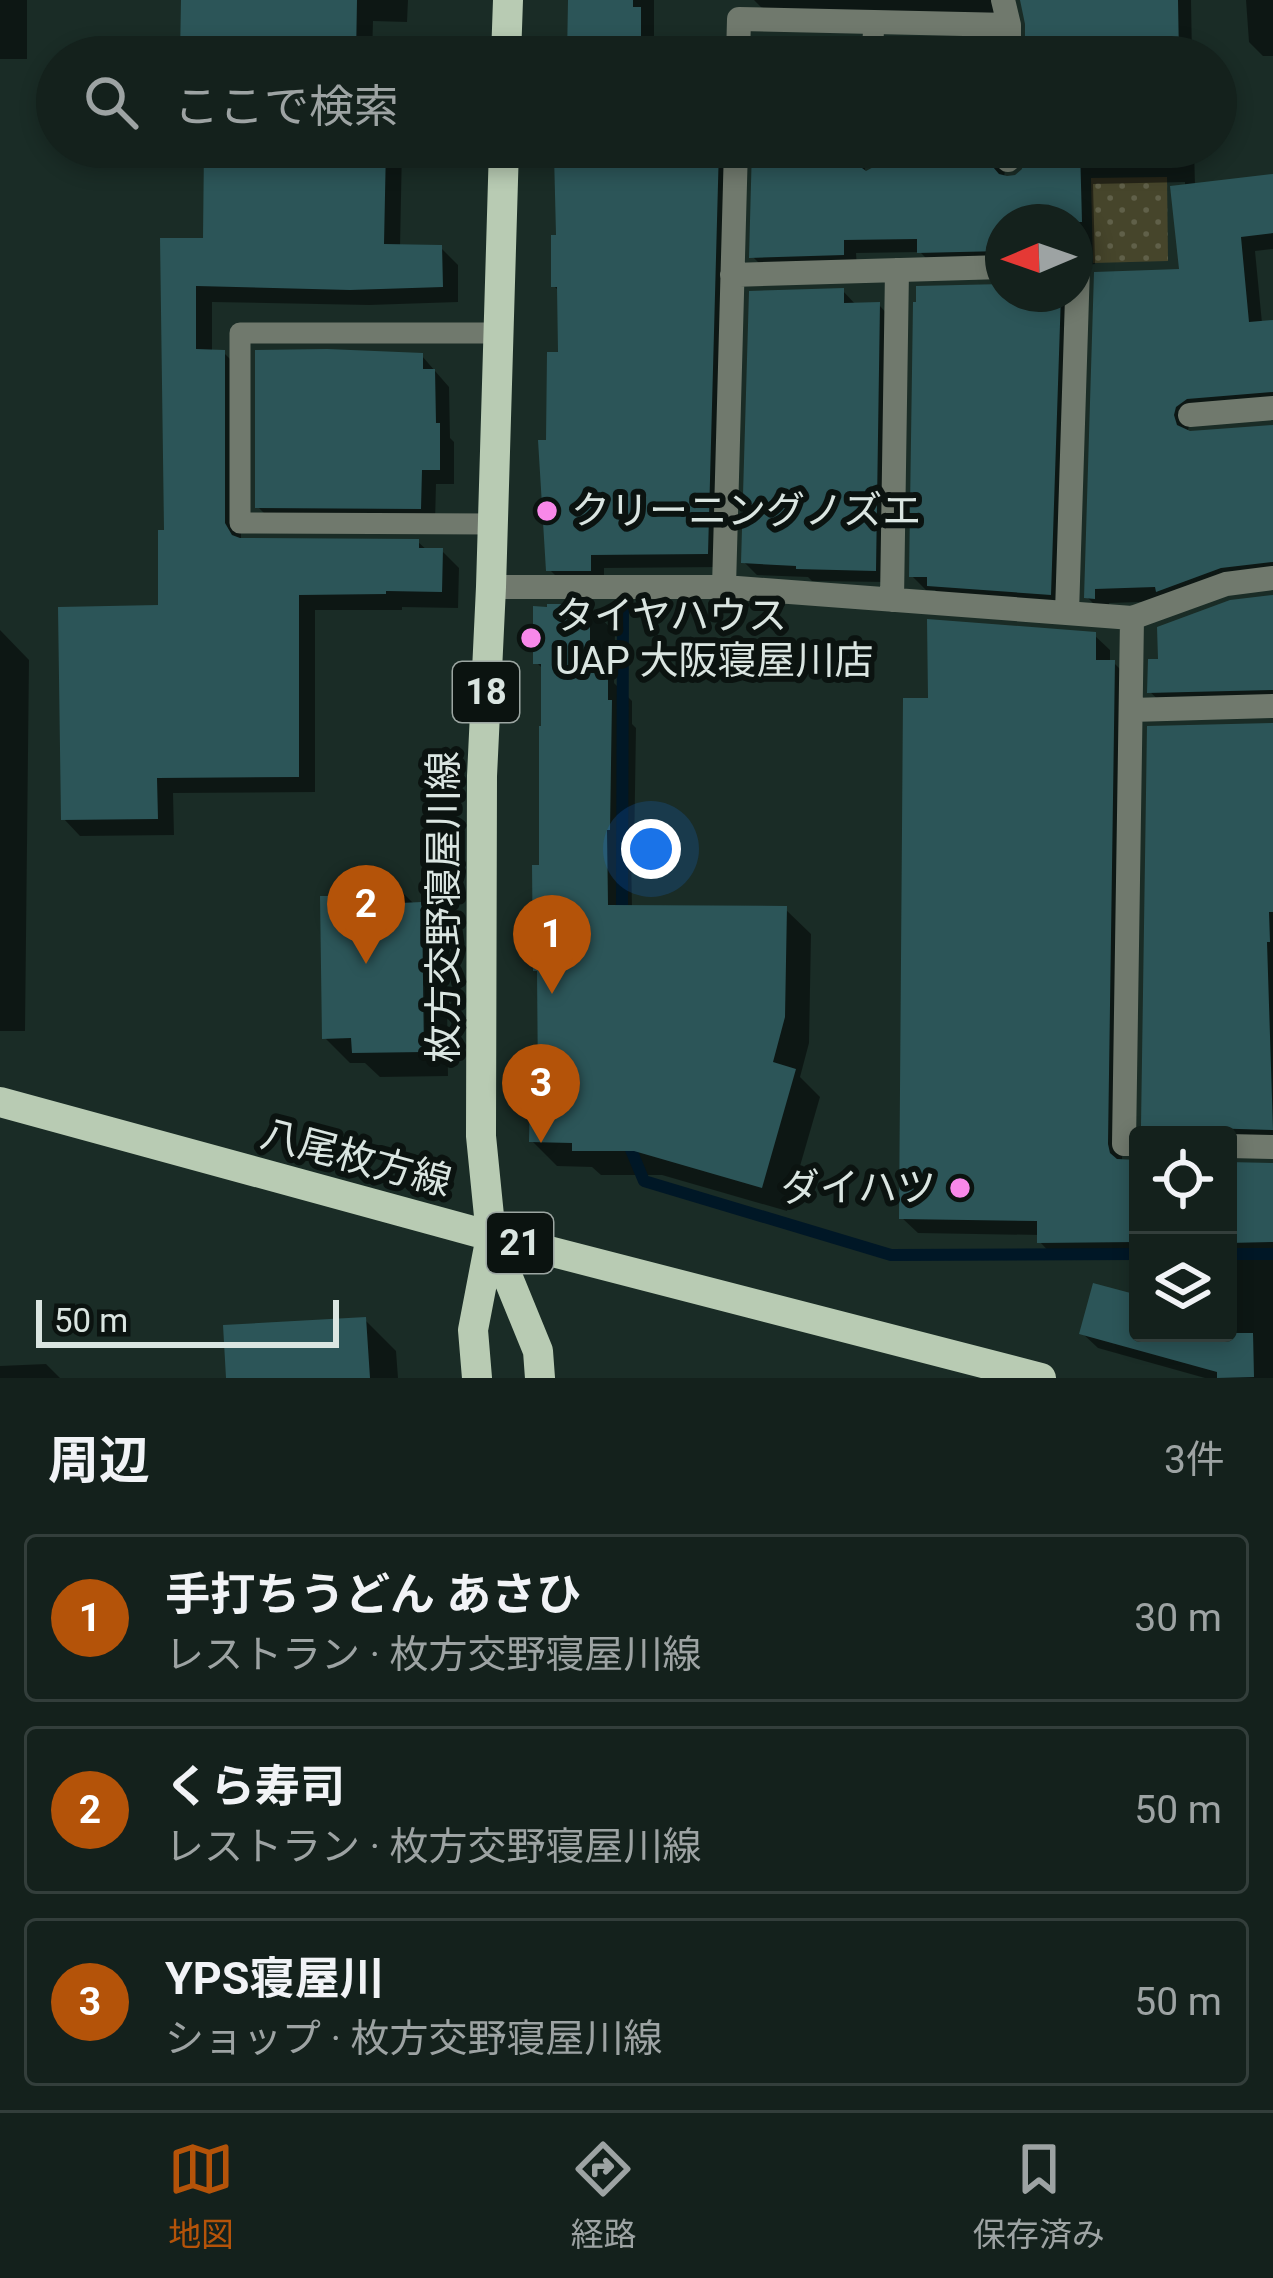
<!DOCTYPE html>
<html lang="ja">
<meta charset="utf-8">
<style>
:root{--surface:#14211c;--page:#212e29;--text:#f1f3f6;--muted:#9da3a3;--line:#333e3b;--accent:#b45309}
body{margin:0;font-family:Roboto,"Noto Sans JP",sans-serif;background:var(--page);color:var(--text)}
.controls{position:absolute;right:36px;bottom:36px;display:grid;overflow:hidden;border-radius:12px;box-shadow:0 6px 18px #0003}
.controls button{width:108px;height:108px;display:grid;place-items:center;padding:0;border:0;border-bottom:3px solid var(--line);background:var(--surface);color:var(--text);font:60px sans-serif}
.compass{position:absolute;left:985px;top:204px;width:108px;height:108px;border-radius:50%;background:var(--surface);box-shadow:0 6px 18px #0003;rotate:268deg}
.scale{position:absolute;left:36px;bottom:30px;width:303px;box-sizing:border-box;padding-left:12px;border:6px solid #dae5e1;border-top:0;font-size:33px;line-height:42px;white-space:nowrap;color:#dae5e1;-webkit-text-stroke:9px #0b1310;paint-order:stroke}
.you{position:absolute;left:651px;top:849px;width:42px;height:42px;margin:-30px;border:9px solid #fff;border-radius:50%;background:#1a73e8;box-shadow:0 0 0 18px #1a73e833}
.badge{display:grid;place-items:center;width:78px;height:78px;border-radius:50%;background:var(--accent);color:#fff;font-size:39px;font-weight:700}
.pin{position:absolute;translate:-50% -99px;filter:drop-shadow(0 3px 6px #0008)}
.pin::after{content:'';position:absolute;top:63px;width:42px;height:36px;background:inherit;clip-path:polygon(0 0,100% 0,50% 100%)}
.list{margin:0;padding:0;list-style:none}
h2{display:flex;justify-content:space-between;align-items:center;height:156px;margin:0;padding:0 48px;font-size:51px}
h2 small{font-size:39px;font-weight:400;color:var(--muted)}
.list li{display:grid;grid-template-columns:78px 1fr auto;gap:36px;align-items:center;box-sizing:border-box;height:168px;margin:0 24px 24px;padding:0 24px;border:3px solid var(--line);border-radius:12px}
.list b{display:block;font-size:45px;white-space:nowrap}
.list p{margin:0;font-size:39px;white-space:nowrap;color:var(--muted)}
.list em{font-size:39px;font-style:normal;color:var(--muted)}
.icon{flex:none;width:66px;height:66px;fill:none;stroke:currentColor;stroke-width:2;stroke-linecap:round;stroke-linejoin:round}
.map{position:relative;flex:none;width:1273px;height:1378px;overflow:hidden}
.search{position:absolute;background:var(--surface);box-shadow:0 6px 18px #0003;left:36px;right:36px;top:36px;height:132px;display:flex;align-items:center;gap:30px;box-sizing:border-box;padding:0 42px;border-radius:66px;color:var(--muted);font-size:45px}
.sheet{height:732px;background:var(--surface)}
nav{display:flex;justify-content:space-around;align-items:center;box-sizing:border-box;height:168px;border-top:3px solid var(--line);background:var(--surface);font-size:33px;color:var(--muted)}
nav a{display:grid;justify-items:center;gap:6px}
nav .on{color:var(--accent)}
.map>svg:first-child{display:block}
.grass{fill:url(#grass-dots)}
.shadow{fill:#0007}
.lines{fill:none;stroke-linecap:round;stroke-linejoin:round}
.stream{stroke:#001726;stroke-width:12}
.building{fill:#2c5558}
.service{stroke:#70796d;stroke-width:21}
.minor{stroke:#70796d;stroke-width:24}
.primary{stroke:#b8cbb3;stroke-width:30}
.poi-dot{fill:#f888e9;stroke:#0b1310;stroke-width:4.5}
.labels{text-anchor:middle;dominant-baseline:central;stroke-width:12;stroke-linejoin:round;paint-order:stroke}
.shield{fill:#0b1310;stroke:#9ca6a2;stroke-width:3}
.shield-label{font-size:36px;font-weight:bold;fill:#dae5e1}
.poi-label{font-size:39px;fill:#dae5e1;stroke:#0b1310;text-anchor:start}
.street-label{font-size:39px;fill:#dae5e1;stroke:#0b1310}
</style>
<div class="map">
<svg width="1273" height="1378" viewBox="0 0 1273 1378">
<defs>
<pattern id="grass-dots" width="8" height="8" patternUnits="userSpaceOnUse" patternTransform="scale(3)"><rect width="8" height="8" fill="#46452b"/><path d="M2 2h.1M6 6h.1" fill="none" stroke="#606049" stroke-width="1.8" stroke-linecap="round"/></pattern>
</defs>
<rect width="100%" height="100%" fill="#1a2c26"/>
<path class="grass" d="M1167 177 1168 261 1093 263 1091 178Z"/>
<path class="shadow" d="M0 0H27V59H0Z
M184 0H408L407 22 373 21 372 57H183Z
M571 0H654V57H561L570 56Z
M754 0H1009L1001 21 770 16Z
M1023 0H1191L1192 57H1027L1028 24Z
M1246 0H1273V56H1263L1249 42Z
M758 39 857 41 871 57H756Z
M891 42 991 44 1004 57H889Z
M207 147H402L400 248H441L458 265V302L369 305 212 302V353H224L241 370V541L418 542 428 551H442L459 568 458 608 402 607V610H315V792L173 793 174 835 80 836 64 819 161 608 167 533 163 241H206Z
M557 147H741L721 567 604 568V583H563L549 569V443L561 355 560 292 554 286 559 238Z
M755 147H878L868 153 864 174 877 171 883 147H1014L1006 154 1004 180 1017 178 1026 168 1027 147H1194L1195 186 1273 177V249L1255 251 1262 323 1273 322V407L1190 422 1187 434 1273 427V578L1169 601 1109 603 1110 613 1102 612 1087 597 1183 272 1185 182 1093 184 1095 264 1080 266 1075 274V222H1003V264L934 266 920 252 856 253 857 268 767 271 753 257Z
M1003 286V294H1074L1064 608 944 599 935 590H926L912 576Z
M843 291 857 306 879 305 891 318 887 582 812 581 808 577 757 575 744 562Z
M422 356 449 387 450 438 454 442V484H436L435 523 273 522 258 507Z
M1273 598V704L1166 707 1150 692 1161 662Z
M589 607 615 632 614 683 632 701V724L636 728 634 854H631L632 908 785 909 811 934 809 1043 800 1077 820 1097 787 1211 662 1175H601L592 1167 557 1166 532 1141 541 1088 540 974 536 970 542 868 544 670 536 662Z
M0 630 29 660 25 1031H0Z
M1094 635 1110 650V663H1114L1129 678 1122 1162H1138V1256L1055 1258 1040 1242V1235L918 1233 902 1218 931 701Z
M1273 726V1144L1228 1135H1152L1144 1127 1150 729Z
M399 889 415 905H420L446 930 448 1076 380 1077 365 1063H350L325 1038Z
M1228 1166H1273V1378H1205L1098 1348 1082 1333 1138 1298V1333H1228Z
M365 1320 396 1351 398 1378H229L226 1328Z
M46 1364 60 1378H0V1366Z"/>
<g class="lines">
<path class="stream" d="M622 917 623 600
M627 1140 644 1181 891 1255 1138 1254
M1228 1254H1273"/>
</g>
<path class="building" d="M181 0H357L356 57H180Z
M568 0H633V7H641V45H631V57H567Z
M1020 0H1178L1179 57H1025V24Z
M755 36 800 37V57H754Z
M204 147H386L384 244 442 245 443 287 350 290 196 286V349L225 350V523L232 535 240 538 419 539V548H443L442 592 386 591V594L299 595V777L157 778 158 819 61 820 58 607 158 605V530H164L160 238H203Z
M643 147H719L708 554 591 555V571H546L538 440H546L547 352H558L557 287H551V235H556L554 154 643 152Z
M752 147H852L854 162 866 171 879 164 882 147H982L992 149 993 167 999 174 1007 176 1015 175 1022 169 1024 148 1080 147 1082 222H1003V251L917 253V239L844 240V255L749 258Z
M1273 174V233L1241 237 1249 322 1273 320V392L1187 399 1176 407 1174 415 1177 425 1190 431 1273 425V562L1221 568 1156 592 1155 587 1095 589V599L1084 598 1094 272 1179 269 1170 186Z
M1003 284V294H1061L1051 595 927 586V577H909L913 302H916V286Z
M844 288V303L880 302 876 571 796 569V566L741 563 749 291Z
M327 349 423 353V369H435L436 423H440V470H422L421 509 255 508V350Z
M1273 595V690L1147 693 1148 659H1158L1157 627 1230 600Z
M547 604H590V672H608V700H612L610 830H607L608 905 787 906 785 1017 773 1062 796 1069 762 1188 634 1151H572V1143L529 1142 530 1085H538L537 971H533L532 865H539V726H541V664H533V606L547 607Z
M927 619 1096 632V660H1115L1108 1144 1110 1153 1117 1159 1138 1160V1242L1037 1243V1221L899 1219 903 698H928Z
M1273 723V912H1269L1270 942H1267L1273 1130 1141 1126 1147 726Z
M400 886V903L422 902 424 1052 352 1053 351 1038 322 1039 320 896H337V887Z
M1228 1162 1273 1163V1242L1228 1243Z
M1093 1283 1138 1295V1333H1253L1254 1377 1217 1378V1372L1079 1334Z
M366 1317 370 1378H226L223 1325Z"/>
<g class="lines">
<path class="service" d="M872 57 874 22
M867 156V147
M493 524 240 523V333H499"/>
<path class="minor" d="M1003 0 1009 25V57
M738 57 739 19 1009 25
M1008 160V147
M732 275 1003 267
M1190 415 1273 408
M491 587H724L1132 618 1226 584 1273 578
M724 587 736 147
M892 600 897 270
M1067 613 1078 266H1075
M1132 618 1124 1144H1138
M1131 710 1273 706
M1228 1146 1273 1147"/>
<path class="primary" d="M506 57 508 0
M504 147 491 587 482 776 481 1136 491 1236 538 1351 540 1378
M0 1102 491 1236 1041 1378
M477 1378 473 1330 491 1236"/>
</g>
<g class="poi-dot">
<circle cx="547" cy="511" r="12"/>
<circle cx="531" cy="638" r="12"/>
<circle cx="960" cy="1188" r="12"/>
</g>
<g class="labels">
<g class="shield">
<rect x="453" y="662" width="66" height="60" rx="9"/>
<rect x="487" y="1213" width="66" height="60" rx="9"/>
</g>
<g class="shield-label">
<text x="486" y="692">18</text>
<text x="520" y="1243">21</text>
</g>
<g class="poi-label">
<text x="571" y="511">クリーニングノズエ</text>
<text x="555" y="616">タイヤハウス<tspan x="555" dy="45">UAP 大阪寝屋川店</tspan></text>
<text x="936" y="1188" text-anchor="end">ダイハツ</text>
</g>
<g class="street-label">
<text transform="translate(444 907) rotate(-90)">枚方交野寝屋川線</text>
<text transform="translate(356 1158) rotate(15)">八尾枚方線</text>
</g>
</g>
</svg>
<div class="controls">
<button><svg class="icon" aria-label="locate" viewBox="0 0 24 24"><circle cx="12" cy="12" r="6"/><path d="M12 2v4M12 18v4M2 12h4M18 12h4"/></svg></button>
<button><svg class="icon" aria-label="layers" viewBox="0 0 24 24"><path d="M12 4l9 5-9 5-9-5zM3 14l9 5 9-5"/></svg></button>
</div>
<svg class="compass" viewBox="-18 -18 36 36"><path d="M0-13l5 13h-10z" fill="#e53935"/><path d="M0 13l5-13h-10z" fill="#9da3a3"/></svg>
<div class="scale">50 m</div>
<div class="you"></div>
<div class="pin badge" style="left:552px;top:994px">1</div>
<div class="pin badge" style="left:366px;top:964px">2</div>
<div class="pin badge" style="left:541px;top:1143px">3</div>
<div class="search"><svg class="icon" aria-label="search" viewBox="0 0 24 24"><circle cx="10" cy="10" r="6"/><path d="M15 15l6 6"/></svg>ここで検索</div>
</div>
<section class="sheet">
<h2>周辺<small>3件</small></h2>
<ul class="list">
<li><span class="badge">1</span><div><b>手打ちうどん あさひ</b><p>レストラン · 枚方交野寝屋川線</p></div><em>30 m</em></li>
<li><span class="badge">2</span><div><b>くら寿司</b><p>レストラン · 枚方交野寝屋川線</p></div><em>50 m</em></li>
<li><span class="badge">3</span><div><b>YPS寝屋川</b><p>ショップ · 枚方交野寝屋川線</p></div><em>50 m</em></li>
</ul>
</section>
<nav>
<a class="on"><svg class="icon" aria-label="map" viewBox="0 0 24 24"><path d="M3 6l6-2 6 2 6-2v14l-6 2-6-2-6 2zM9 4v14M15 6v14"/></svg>地図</a>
<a><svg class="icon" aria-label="directions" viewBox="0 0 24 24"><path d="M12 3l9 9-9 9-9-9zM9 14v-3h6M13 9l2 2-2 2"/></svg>経路</a>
<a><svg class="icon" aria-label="saved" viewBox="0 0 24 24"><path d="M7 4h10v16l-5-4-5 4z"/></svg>保存済み</a>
</nav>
